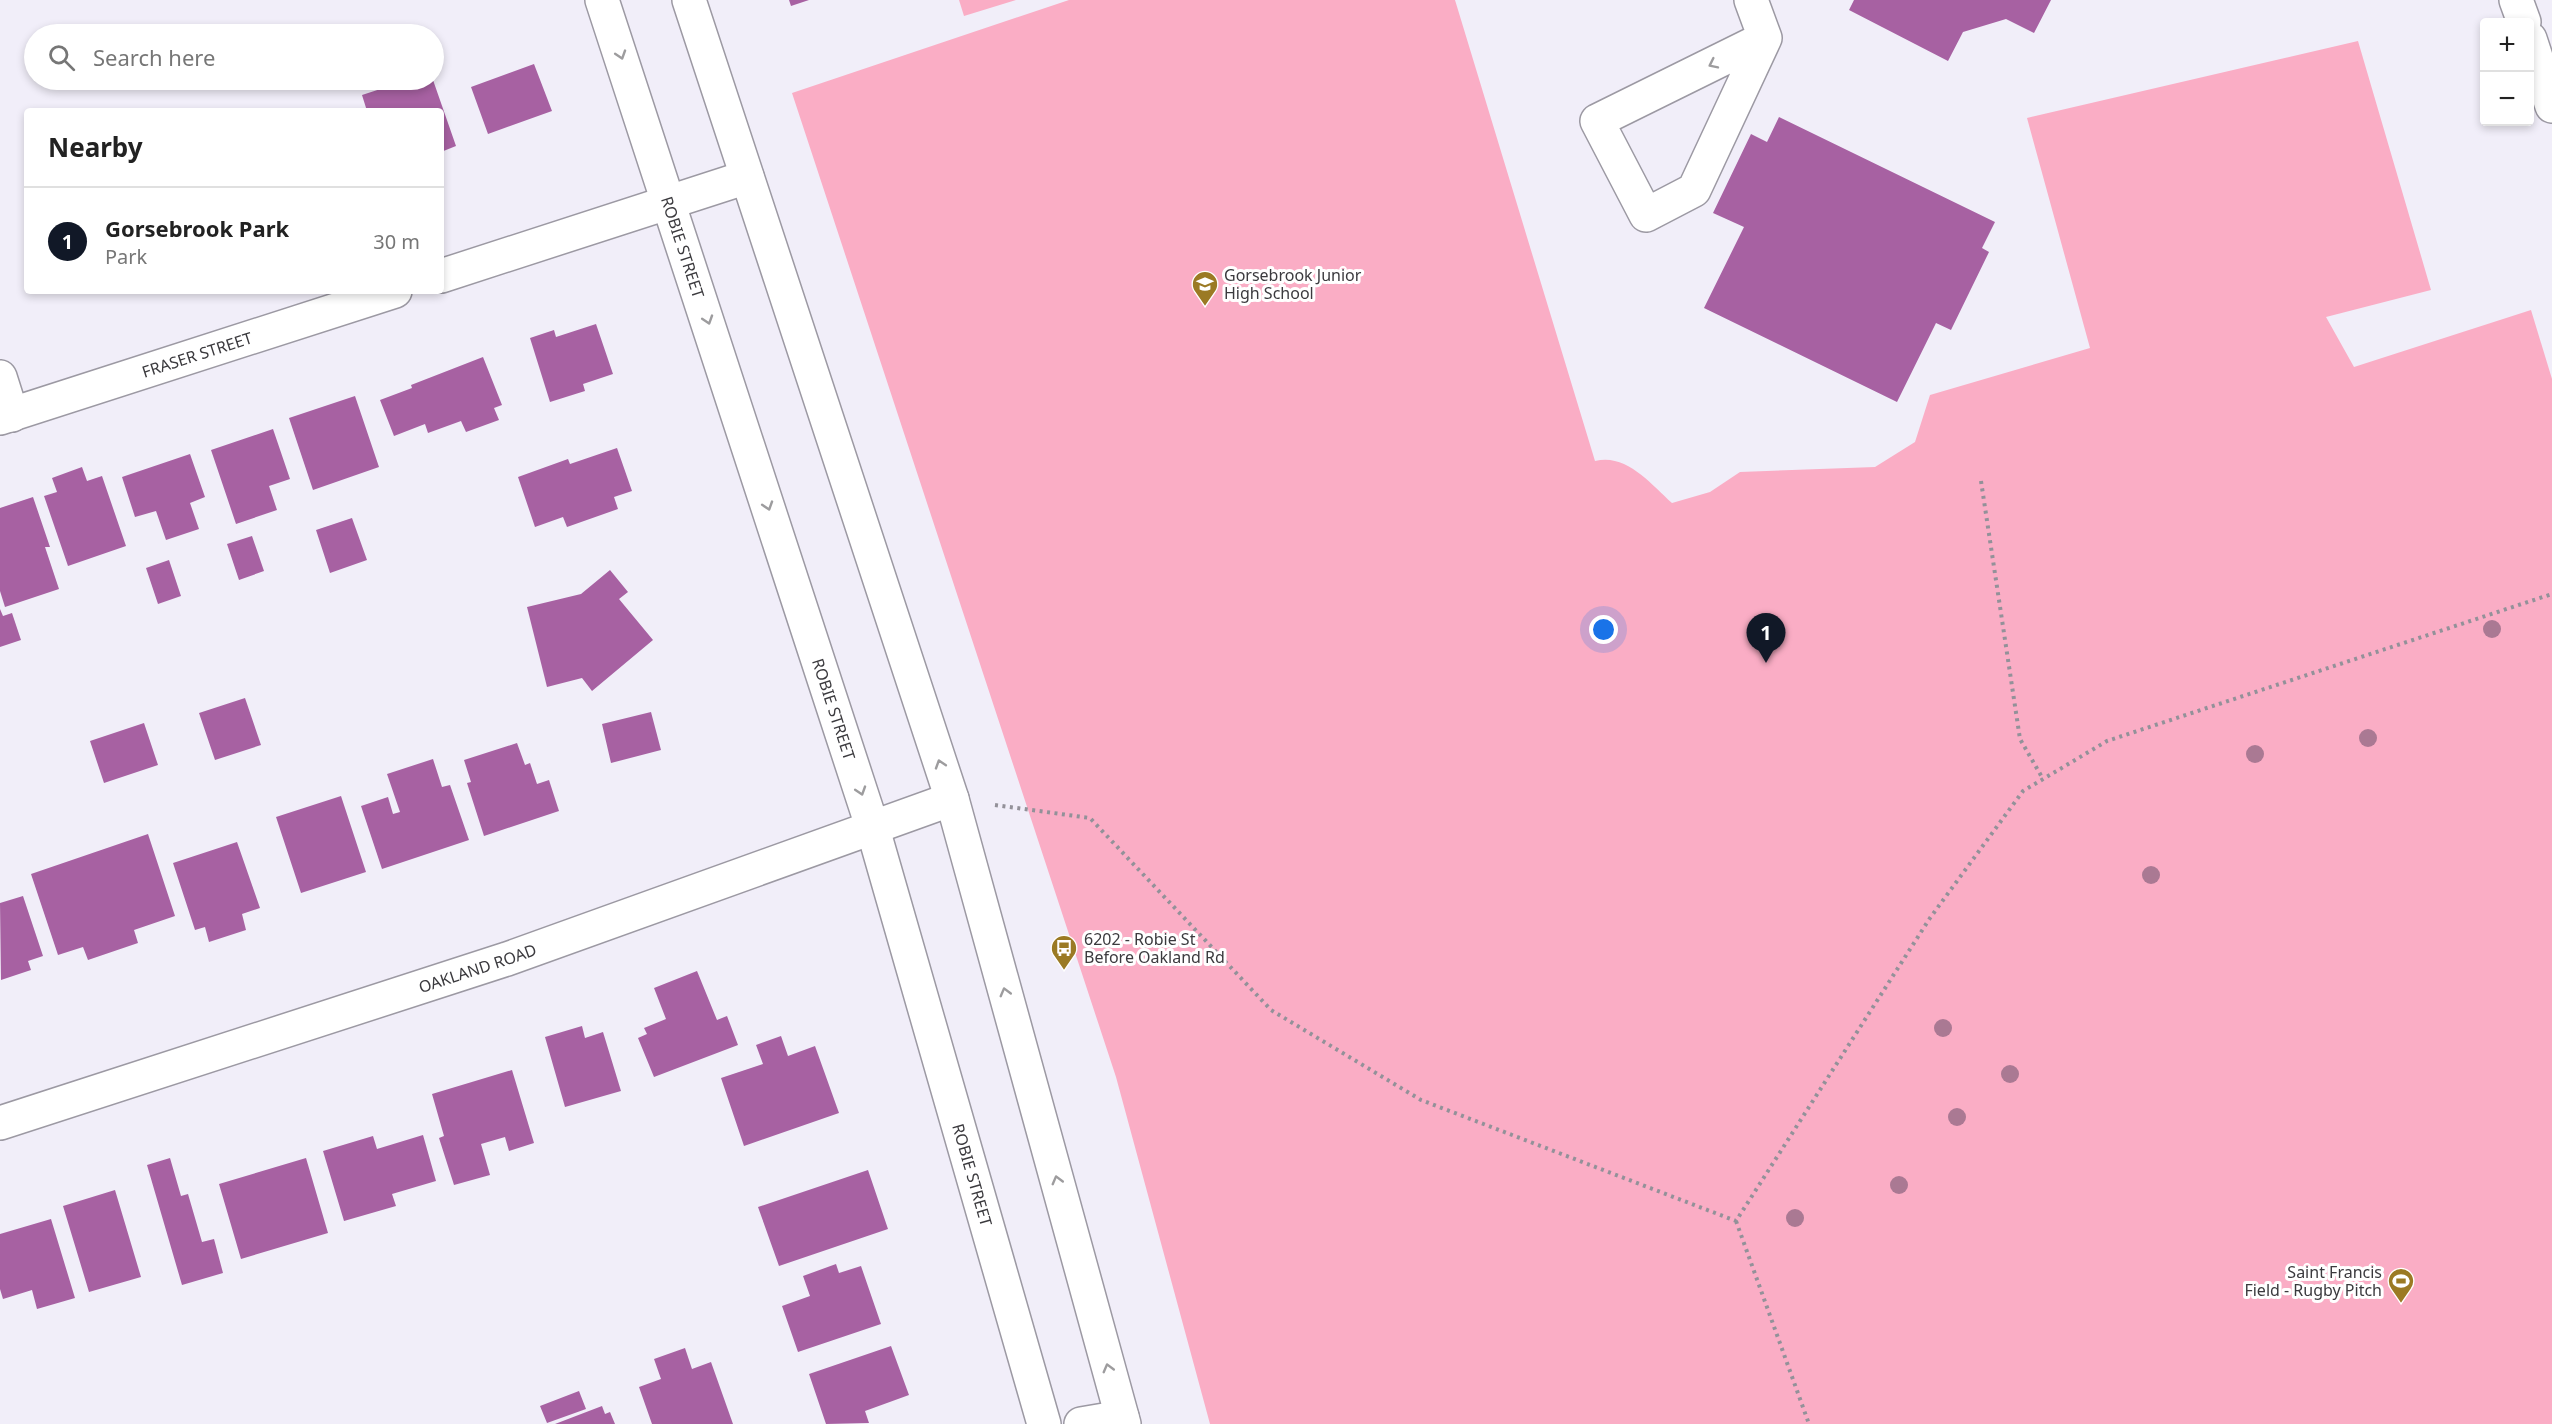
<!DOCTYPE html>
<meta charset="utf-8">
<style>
:root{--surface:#fff;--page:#f2f2f2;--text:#222;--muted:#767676;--line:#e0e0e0;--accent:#111827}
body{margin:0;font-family:"Noto Sans",sans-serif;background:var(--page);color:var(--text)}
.controls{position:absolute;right:18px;top:18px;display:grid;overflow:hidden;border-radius:6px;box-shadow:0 3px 9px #0003}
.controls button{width:54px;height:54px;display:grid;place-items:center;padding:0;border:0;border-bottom:2px solid var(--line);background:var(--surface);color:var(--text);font:30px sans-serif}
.you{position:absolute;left:1604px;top:630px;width:21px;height:21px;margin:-15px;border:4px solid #fff;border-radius:50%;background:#1a73e8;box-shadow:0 0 0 9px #1a73e833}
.badge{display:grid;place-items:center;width:39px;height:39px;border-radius:50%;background:var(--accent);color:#fff;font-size:20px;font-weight:700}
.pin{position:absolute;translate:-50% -50px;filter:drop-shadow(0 2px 3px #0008)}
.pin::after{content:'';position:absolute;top:32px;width:21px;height:18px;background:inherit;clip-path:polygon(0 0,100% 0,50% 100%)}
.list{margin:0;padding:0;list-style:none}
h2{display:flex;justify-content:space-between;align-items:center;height:78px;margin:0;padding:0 24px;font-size:26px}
h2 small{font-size:20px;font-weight:400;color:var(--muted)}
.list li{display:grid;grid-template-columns:39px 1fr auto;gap:18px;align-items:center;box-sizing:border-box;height:108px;padding:0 24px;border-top:2px solid var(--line)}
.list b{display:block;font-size:22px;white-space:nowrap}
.list p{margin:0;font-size:20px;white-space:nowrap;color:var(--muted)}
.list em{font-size:20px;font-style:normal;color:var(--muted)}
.icon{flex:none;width:33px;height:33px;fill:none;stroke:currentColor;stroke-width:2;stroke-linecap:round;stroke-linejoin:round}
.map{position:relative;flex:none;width:2552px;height:1424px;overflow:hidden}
.search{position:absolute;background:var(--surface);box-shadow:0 3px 9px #0003;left:24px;top:24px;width:420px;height:66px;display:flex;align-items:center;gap:15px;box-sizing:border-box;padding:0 21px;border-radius:33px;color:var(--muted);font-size:22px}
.panel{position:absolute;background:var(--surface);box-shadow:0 3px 9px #0003;left:24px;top:108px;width:420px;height:186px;border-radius:6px}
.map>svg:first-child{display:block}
.green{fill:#faadc5}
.building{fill:#a761a2}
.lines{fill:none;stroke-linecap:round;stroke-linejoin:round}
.minor-casing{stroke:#9c99a3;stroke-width:36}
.major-casing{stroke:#9c99a3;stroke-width:36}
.path{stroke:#939199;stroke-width:4;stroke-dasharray:3 4.5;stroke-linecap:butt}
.minor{stroke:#fff;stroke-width:33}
.major{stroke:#fff;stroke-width:33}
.tree{fill:#aa7993}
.oneway{stroke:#9d9c9e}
.labels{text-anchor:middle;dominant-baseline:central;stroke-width:6;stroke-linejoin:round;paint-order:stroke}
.street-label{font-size:16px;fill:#3b3a3e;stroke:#fff}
.poi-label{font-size:16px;fill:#3b3a3e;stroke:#fff;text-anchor:start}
</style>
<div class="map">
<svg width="2552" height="1424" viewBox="0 0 2552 1424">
<rect width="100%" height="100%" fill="#f1eef9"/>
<path class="green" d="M959 0H1016L964 16Z
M1069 0H1455L1595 461C1626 453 1650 483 1672 503L1710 492 1740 472 1875 467 1915 442 1930 395 2090 348 2027 118 2358 41 2431 290 2326 317 2354 367 2531 310 2552 379V1424H1210L1116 1077 792 93Z"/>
<path class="building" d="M789 0H809L791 6Z
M1854 0H2051L2034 33 2006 19 1963 32 1948 61 1849 10Z
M534 64 552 111 488 134 471 87Z
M408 80H433L456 146 441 152V111H367L362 95Z
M1779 117 1995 222 1982 248 1989 252 1951 330 1936 323 1897 402 1704 308 1744 227 1713 213 1751 134 1767 142Z
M596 324 613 374 583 384 585 391 550 402 530 338 554 330 556 337Z
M483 357 502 405 494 408 499 420 466 432 461 421 428 433 425 424 394 436 380 400 412 388 411 385Z
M355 396 379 467 313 490 289 418Z
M273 429 290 479 269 486 277 510 236 524 211 450Z
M617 448 632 491 614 497 618 509 567 527 563 517 535 527 518 477 568 459 570 464Z
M190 454 205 497 190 503 199 529 166 540 156 511 135 517 122 477Z
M82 467 87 481 102 476 126 546 68 566 44 496 57 492 52 478Z
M33 497 50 547H45L59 589 5 607 0 591V508Z
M352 518 367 560 330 573 316 530Z
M252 536 264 571 239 580 227 544Z
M169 560 181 596 158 604 146 568Z
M610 570 628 592 619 599 653 640 592 691 582 678 547 687 527 607 581 594Z
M0 609 3 616 12 613 21 640 0 647Z
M245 698 261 745 215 760 199 713Z
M651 712 661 750 611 763 602 724Z
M144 723 158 765 104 783 90 741Z
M517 743 525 765 530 763 537 784 549 780 559 811 484 836 467 783 471 782 464 760Z
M433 759 442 787 450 785 469 840 382 869 361 806 388 797 393 814 400 812 387 774Z
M341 796 366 872 301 893 276 817Z
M148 834 175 916 134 930 138 943 88 960 83 947 58 955 31 874Z
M237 842 260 908 242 914 246 930 209 942 205 927 195 930 173 863Z
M23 896 43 956 28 961 31 970 1 980 0 903Z
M697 971 717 1020 727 1016 738 1045 654 1077 638 1038 647 1034 644 1028 666 1019 654 988Z
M582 1026 585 1038 603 1032 621 1091 565 1107 545 1037Z
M781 1036 788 1056 815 1046 839 1113 744 1146 721 1078 763 1064 756 1045Z
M512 1070 534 1143 509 1151 505 1137 481 1144 490 1175 454 1185 439 1138 444 1136 432 1094Z
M423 1135 436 1181 392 1194 396 1206 344 1221 323 1151 373 1136 377 1149Z
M170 1158 181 1196 188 1194 202 1242 214 1239 223 1273 182 1285 147 1165Z
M306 1158 328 1233 241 1259 219 1184Z
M868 1170 888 1229 779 1266 758 1207Z
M115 1190 141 1277 89 1292 63 1206Z
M51 1219 75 1298 37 1309 32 1290 3 1299 0 1289V1234Z
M836 1264 839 1273 861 1266 881 1324 798 1352 782 1306 810 1296 803 1276Z
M891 1346 909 1395 865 1411 869 1423 826 1424 809 1374Z
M685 1348 692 1369 711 1362 733 1424H652L639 1387 661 1379 654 1359Z
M579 1391 586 1409 547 1423 540 1406Z
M602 1406 605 1414 610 1412 615 1424H555Z"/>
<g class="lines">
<g class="minor-casing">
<g id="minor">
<path d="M1751 0 1765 38 1694 190 1646 215 1597 121 1765 38"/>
<path d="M2516 0 2524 22"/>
<path d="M2530 39 2552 106"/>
<path d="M441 276 747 177"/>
<path d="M0 377 12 415"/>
<path id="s1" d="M0 418 395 291"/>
<path id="s2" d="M0 1123 507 959 952 799"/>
<path d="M1081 1424 1122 1417"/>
</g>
</g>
<g class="major-casing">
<g id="major">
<path id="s3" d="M602 0 873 829 1044 1424"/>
<path d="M689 0 952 799 1124 1424"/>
</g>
</g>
<path class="path" d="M1981 481 2020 739 2043 779
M995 805 1090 818 1271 1010 1421 1100 1736 1221 1930 918 2023 791 2107 741 2552 594
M1736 1221 1809 1424"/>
<use href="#minor" class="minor"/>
<use href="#major" class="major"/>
</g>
<g class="tree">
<circle cx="2492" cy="629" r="9"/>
<circle cx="2368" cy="738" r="9"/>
<circle cx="2255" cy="754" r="9"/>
<circle cx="2151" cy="875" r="9"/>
<circle cx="1943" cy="1028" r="9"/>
<circle cx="2010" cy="1074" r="9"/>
<circle cx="1957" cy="1117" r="9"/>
<circle cx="1899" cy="1185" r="9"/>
<circle cx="1795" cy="1218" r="9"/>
</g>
<defs><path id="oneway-chevron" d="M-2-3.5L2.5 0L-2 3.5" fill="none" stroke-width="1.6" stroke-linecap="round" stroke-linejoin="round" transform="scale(1.5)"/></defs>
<g class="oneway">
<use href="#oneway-chevron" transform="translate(621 55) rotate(72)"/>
<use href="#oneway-chevron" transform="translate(1713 64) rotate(154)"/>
<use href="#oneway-chevron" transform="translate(708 320) rotate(72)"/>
<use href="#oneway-chevron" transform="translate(768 506) rotate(72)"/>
<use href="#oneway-chevron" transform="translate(940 764) rotate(-108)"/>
<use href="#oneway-chevron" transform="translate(861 791) rotate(72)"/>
<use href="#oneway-chevron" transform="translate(1005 992) rotate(-105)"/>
<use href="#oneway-chevron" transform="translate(1057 1180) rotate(-105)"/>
<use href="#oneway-chevron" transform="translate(1108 1368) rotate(-105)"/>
</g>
<defs>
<g id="school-pin" transform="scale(1.35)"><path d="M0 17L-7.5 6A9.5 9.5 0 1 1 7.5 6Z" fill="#9b7a24" stroke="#fff"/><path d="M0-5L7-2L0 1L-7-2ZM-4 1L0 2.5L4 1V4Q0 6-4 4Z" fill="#fff"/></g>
<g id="bus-pin" transform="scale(1.35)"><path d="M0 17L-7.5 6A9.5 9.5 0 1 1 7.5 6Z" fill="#9b7a24" stroke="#fff"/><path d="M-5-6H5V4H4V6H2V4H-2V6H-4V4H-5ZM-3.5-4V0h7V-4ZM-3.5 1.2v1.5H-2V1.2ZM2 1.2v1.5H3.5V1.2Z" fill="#fff"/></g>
<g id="stadium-pin" transform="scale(1.35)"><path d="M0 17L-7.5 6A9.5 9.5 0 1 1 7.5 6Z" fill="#9b7a24" stroke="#fff"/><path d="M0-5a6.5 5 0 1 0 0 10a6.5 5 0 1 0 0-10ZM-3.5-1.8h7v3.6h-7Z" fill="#fff"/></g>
</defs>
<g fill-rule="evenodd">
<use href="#school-pin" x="1205" y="284"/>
<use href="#bus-pin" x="1064" y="948"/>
<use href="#stadium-pin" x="2401" y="1281"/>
</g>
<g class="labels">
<g class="street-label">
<text stroke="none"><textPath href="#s3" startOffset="260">ROBIE STREET</textPath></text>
<text stroke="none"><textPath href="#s1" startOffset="207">FRASER STREET</textPath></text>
<text stroke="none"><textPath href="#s3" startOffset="746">ROBIE STREET</textPath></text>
<text stroke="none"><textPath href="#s2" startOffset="502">OAKLAND ROAD</textPath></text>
<text stroke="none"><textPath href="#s3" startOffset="1232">ROBIE STREET</textPath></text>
</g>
<g class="poi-label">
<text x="1224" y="275">Gorsebrook Junior<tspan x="1224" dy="18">High School</tspan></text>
<text x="1084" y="939">6202 - Robie St<tspan x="1084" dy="18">Before Oakland Rd</tspan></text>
<text x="2382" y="1272" text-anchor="end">Saint Francis<tspan x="2382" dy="18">Field - Rugby Pitch</tspan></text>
</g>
</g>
</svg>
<div class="controls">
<button>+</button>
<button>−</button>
</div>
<div class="you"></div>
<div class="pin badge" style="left:1766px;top:663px">1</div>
<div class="search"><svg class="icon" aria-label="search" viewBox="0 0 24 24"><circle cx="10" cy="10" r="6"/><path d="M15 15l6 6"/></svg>Search here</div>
<section class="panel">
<h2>Nearby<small></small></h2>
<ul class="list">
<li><span class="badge">1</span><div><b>Gorsebrook Park</b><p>Park</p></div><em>30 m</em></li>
</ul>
</section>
</div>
